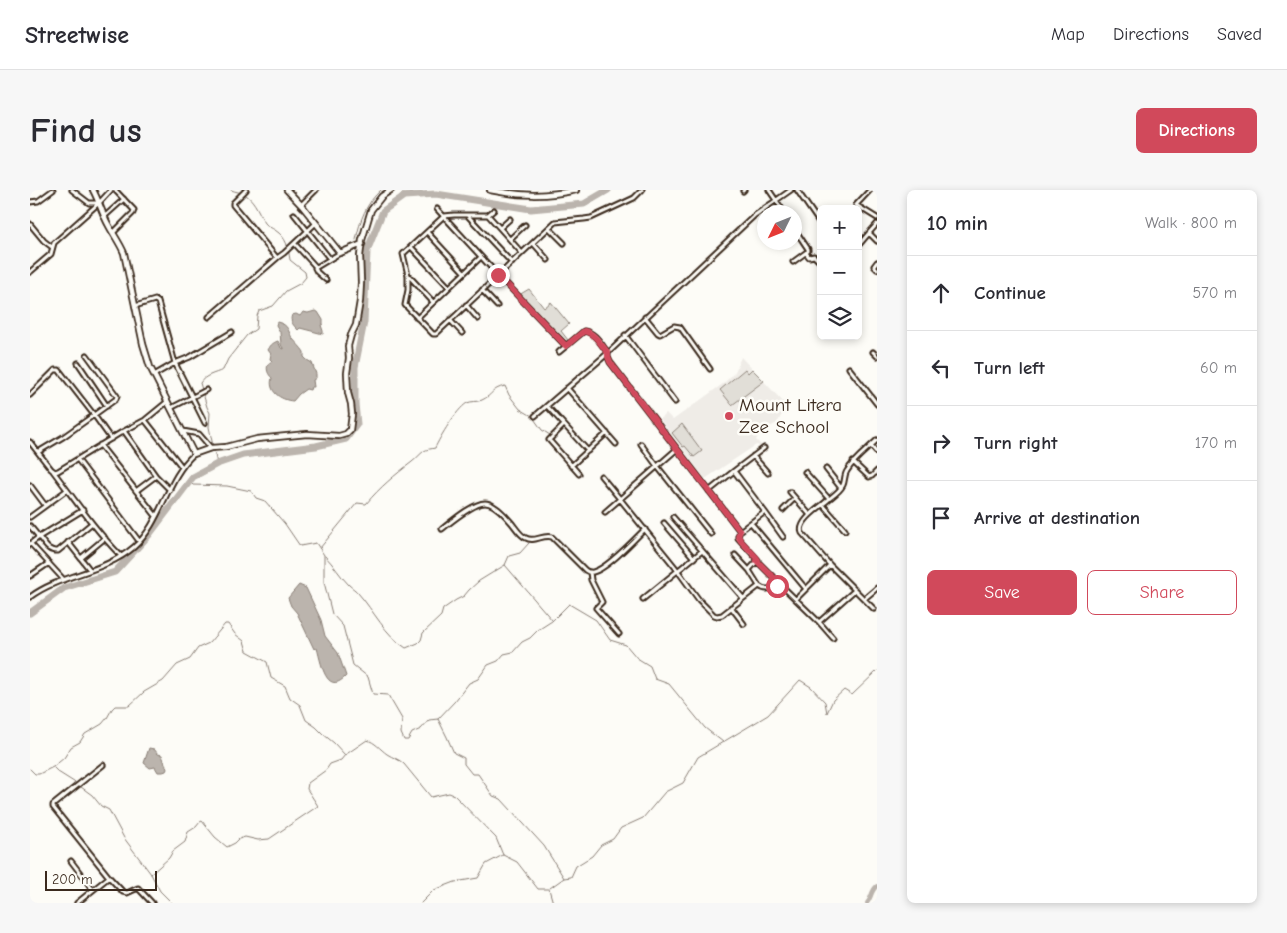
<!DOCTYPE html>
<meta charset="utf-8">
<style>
:root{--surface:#fff;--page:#f7f7f7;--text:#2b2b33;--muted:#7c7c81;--line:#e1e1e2;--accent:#d1495b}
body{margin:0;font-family:"Comic Neue",sans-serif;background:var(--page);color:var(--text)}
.controls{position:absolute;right:15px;top:15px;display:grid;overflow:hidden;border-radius:8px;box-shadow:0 2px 8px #0003}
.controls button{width:45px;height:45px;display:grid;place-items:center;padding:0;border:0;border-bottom:1px solid var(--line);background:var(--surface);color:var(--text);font:25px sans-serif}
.compass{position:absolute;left:727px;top:15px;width:45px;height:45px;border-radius:50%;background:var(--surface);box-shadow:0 2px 8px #0003;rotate:227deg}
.scale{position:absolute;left:15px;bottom:12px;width:112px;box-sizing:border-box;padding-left:5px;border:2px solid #3b2a1e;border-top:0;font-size:14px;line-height:18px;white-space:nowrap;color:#3b2a1e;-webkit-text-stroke:4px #fdfcf7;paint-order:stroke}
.stop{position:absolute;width:15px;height:15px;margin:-11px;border:4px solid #d1495b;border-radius:50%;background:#fff}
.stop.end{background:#d1495b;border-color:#fff;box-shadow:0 1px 5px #0008}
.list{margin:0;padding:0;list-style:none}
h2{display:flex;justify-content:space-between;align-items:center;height:65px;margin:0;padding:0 20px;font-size:21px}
h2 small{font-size:16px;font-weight:400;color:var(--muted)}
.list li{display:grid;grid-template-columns:32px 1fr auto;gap:15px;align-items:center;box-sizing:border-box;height:75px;padding:0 20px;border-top:1px solid var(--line)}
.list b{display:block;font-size:19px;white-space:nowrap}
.list em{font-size:16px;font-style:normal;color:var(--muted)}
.actions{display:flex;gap:10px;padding:15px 20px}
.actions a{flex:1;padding:11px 0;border:1px solid var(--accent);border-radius:8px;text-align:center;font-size:18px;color:var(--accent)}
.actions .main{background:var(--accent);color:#fff}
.icon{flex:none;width:28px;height:28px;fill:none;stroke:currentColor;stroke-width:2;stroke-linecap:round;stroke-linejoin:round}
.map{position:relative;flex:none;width:847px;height:713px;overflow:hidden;border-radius:8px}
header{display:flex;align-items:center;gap:30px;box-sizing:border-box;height:70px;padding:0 25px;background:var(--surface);border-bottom:1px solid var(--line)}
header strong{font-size:24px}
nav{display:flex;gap:28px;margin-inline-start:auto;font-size:18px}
.intro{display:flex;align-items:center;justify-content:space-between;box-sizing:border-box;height:120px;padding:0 30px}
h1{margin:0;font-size:35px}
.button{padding:12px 22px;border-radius:8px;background:var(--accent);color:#fff;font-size:18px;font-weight:700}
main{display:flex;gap:30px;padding:0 30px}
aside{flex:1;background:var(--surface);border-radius:8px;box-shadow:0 2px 8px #0003}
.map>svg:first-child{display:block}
.built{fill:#efece7}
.green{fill:#e1ded7;stroke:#8e847a}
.water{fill:#bbb4ad;stroke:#887d74}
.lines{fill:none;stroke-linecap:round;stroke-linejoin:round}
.stream{stroke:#887d74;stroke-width:1}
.canal{stroke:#bbb4ad;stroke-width:4}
.river{stroke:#bbb4ad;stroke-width:7}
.street-casing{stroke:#3b2a1e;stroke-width:7}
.secondary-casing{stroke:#3b2a1e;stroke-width:8}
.street{stroke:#fdfcf7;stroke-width:3}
.secondary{stroke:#fdfcf7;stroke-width:4.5}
.route{stroke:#d1495b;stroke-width:6}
.poi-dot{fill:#d1495b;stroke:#fdfcf7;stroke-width:2}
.labels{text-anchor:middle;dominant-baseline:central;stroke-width:5;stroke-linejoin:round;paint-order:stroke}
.poi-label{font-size:19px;fill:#3b2a1e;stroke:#fdfcf7;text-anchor:start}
</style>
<header>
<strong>Streetwise</strong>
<nav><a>Map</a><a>Directions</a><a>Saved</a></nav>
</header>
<div class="intro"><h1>Find us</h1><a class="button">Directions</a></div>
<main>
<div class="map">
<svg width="847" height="713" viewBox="0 0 847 713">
<rect width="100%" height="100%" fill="#fdfcf7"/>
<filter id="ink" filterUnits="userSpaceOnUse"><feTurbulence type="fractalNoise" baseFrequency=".02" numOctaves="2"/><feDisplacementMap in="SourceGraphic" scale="10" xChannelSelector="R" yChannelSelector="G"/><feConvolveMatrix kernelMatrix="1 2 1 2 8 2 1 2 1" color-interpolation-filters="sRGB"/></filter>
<g filter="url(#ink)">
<path class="built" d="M711 167 757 216 747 233 730 242 726 250 733 257 726 255 675 289 630 229 636 223 643 230 694 193 705 182Z"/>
<path class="green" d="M499 99 514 118 521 112 539 134 531 141 538 150 536 151 489 105Z
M715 179 718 183 722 179 734 191 702 215 690 200Z
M652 234 672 261 664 267 655 256 653 257 642 243Z"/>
<path class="water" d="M285 121 288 122 293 130V134L291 135 293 141V144L270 138 268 140C264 136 259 131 262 125L266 124 270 126 273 122 278 123Z
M247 132C260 135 257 141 263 149 267 154 271 157 274 162V167L277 170 282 173 286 184V188L283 190 284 197H281L280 200 276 199 269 204 263 211C250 210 238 201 242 188 238 184 236 180 238 174L242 171 240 169 241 164 238 160C240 156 242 153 248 151L251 158 253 159V158L251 155 250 142 246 135Z
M269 395 276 398 291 430 295 446 308 463 316 486C296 507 291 472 287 458L284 459 267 423 261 416 258 408Z
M119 558 124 559 128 564 132 565 137 579 136 581 133 582H128L125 577 120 578 114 573Z"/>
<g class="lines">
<path class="stream" d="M326 50C330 30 336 13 351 0
M183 256 179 237 180 223 177 217 170 193C175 185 184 184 193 180L198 169 217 145 226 139 227 126 229 121 243 116 256 101 271 93 276 87 275 82 260 70C258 57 257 48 245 40 242 38 238 37 235 33 229 24 226 12 216 5 211 2 206 2 201 0
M184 260 187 274
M160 292 163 295 197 296 221 301 226 308 235 311 255 334 270 356 286 353 294 365V392L302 424 313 436 323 475 338 487 343 504 358 505 372 529 371 543 374 550H378L382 543 391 539 399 530 408 529 417 547 424 563 434 568V574L442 584H448L463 606 471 609 514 656 534 688 520 698
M499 353 490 363 479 366 475 375 522 430
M290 358 327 313 336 314C350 297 365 285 382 272 386 269 390 264 394 261 397 259 401 259 405 258 410 247 426 220 437 213 441 211 448 212 452 210 463 205 461 199 475 196L479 205 490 219 502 226 512 240 520 245
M295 366C304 375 310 386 319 395 322 398 326 400 328 403 344 421 355 445 376 458L388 453 391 450 393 443 411 426 413 419 426 410 434 406 439 400 449 391 475 375
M408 529 425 511 439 493 448 489 458 475 468 471 474 464 483 462 492 452 500 448 508 440 522 431 539 414 566 430 580 450 596 455 607 468 620 476 625 489 639 494 675 538 693 552
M24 578 28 582 47 594
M0 579 5 584H9L23 577 34 568 41 557 50 552 55 544 72 534 77 528 82 519 85 516H99L114 502 133 491 147 475 160 469 168 458 179 453 195 434H198L205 444 214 451 217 461 237 472 241 488 255 496 260 508 270 515 276 530 286 537 293 544 304 553 315 565 337 550C345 552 350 559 357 564 363 568 369 569 374 574L401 607 419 603 424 605 466 648 473 665 487 672 508 699H519L523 713
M51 597 62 605 71 616 79 620 94 648 121 684 130 701 142 713
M121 684 139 668 143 661 155 652 158 642 166 637 170 632 172 631 185 647 197 657 205 653 209 649 215 647 228 650 239 649 288 616 277 599 278 593 296 580 300 574 311 570 315 565
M534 688 541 687 546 676 562 666 571 655 583 649 591 638 613 628 635 602 653 593 668 567 738 525 770 490 781 497 795 512 797 523 803 510 814 500 822 505 847 481
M391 713 404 700 425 692 448 688 456 674 473 665"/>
<path class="canal" d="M837 713C842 708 841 700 847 696"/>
<path class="river" d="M0 423 34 398 85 382 119 345 163 287 187 274 213 265 286 256 316 249 327 234 325 214V177L334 132 337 61 353 21 374 6 406 4 501 19 554 14 578 0"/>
<g class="street-casing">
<path id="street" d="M216 0 203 13V15L247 68
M739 0 754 22
M761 0 725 25 578 163V167L580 172 647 259 590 309 645 377 669 410 684 425 687 426 692 425 729 396C737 402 741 398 749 395L753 397 789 432 825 400 800 375 772 343C767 331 791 317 799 309 804 305 810 301 813 295 815 291 814 285 817 281 824 269 837 260 847 250
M767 0 791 35
M840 0 826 15 847 28
M713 1 714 0
M0 12 8 11 23 0
M69 13 81 0
M271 15 286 0
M407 19 468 85 536 156
M464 20 458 25H424L414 26 373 64 378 85V100L375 115 403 144H406L525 32 554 29 561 28 604 8 612 0
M264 24 300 69
M458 25 492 63
M438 26 482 73
M74 27 94 9
M0 34 14 51 22 57
M847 34 839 43 847 51
M470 38 480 29
M519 38 534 53
M397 42 434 82
M83 43 103 23 104 20 85 0
M480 49 495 35
M503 53 518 70
M265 54 286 77
M828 56 839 43
M381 57 419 97
M776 63 779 67 784 66 791 73
M787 69 791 66
M763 72 778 61V59L764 38
M847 72 844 76 847 79
M0 82 21 64 24 53 69 13H59L42 0
M378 85 403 112
M296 90 287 82 285 78 310 63
M452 100 467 116
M436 115 448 129
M105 116 125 110 128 112 145 173 124 185
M179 127 247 68 254 63 286 33
M615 127 628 143 630 144 644 136 650 137 680 179
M387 128 451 67
M420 130 432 143
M595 145 645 212
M843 162 847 166
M57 165 87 206 86 209 64 225 81 249
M48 173 77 216
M819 178 847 214
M537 198 586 254
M0 205 25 180H29L64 225 33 247 8 262
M517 216 558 261
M141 218 176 200
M505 226 578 163C571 154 565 142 554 141L529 162
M115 230 152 277
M175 233 145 173 160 167 202 142
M534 235 519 250 549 284
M94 241 126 286 140 300
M153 241 169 244 181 258
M0 252 21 279 25 282 28 281 92 242 115 230 137 212
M611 254 627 276 681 344
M70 255 126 326
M841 256 847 263
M647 259 710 341 708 346V348L728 370 719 380 729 396
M723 266 738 283
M48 270 109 351
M823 272 839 287 842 286 847 281
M541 276 577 243
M796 279 811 298
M23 281C45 310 65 340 91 366
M704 281 734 258
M775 282 799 309
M571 286 590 309 575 322
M0 295 15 315
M106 301 126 286
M679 301 704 281 735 322 710 341
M760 302 780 325
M793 315 815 340
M53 320 9 347C15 354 18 362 28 361L62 333
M753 320 765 308
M735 322 753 347
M0 327 37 300
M643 327 713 408
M634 333 664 368
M721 333 776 399
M0 336 9 347 0 354
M412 339C421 332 443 313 455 313 464 313 474 324 480 331 485 336 489 345 496 348 504 353 513 344 522 347L555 380C558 382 559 383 563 382 577 379 604 350 615 339
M38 352 60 380
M1 354 34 390
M705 365 719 380
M51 368 75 348
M727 371 751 395
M560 382 561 390 572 412 566 418 589 444
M0 386 19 373
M825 400 834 409 847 398
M0 407C31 384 74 383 104 357 132 332 136 289 164 264
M613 409 672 361
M766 409 800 375
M834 409 844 419
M701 417 714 434
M789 432 803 448
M73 575 23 615V617L79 687 93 702 97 703 108 698 122 713
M41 671 63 700
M47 713 79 687"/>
</g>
<g class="secondary-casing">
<path id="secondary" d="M63 0C69 11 72 23 78 34 83 44 90 53 94 63L113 154 120 177 164 264 181 258 196 257 227 249 277 244 309 246 316 244 320 240 322 224 321 214 318 203 317 183 319 168 318 156 321 145 326 135 330 111 331 92 330 66 332 50 341 20 352 6 361 0
M257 0 273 17 310 63 332 54
M460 0C490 6 516 7 546 0"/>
</g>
<use href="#street" class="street"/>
<use href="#secondary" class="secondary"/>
</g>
</g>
<g class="lines" filter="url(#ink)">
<path class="route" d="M468 85 536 156 554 141C565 143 571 155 578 163V167L580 172 710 341 708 346 711 351 726 367 728 370 727 371 751 395 747 396"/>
</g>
<circle class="poi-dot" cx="699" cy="226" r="5"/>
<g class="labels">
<g class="poi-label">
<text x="709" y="215">Mount Litera<tspan x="709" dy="22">Zee School</tspan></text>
</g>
</g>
</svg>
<div class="controls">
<button>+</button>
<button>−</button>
<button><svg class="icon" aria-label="layers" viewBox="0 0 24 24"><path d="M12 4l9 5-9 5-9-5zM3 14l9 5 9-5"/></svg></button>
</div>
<svg class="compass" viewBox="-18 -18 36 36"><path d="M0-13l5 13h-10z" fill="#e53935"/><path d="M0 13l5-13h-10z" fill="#7c7c81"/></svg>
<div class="scale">200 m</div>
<div class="stop" style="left:747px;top:396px"></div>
<div class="stop end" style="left:468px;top:85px"></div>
</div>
<aside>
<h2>10 min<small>Walk · 800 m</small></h2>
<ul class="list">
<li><svg class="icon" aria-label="ahead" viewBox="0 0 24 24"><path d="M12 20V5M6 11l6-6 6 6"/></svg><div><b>Continue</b></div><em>570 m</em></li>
<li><svg class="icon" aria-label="left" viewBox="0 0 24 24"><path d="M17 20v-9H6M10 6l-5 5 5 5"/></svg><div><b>Turn left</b></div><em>60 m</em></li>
<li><svg class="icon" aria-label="right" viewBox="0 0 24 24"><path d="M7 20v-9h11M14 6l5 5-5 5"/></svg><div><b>Turn right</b></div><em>170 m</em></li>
<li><svg class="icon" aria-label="arrive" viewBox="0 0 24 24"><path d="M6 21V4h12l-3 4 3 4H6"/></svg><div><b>Arrive at destination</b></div></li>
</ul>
<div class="actions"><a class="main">Save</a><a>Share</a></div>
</aside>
</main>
